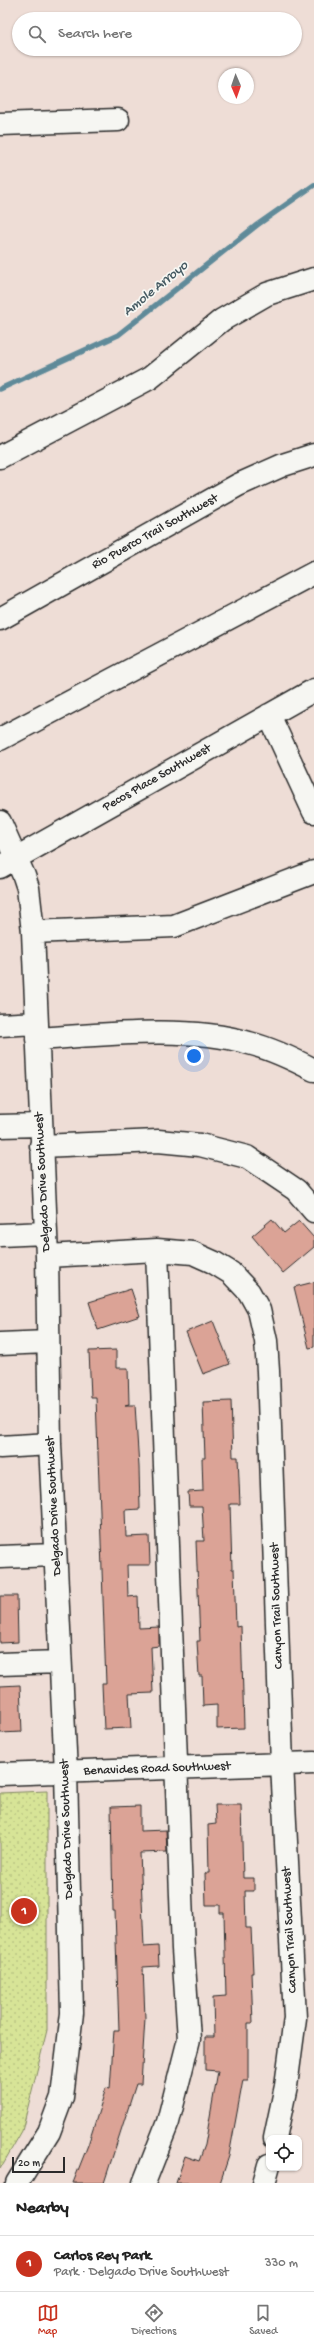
<!DOCTYPE html>
<meta charset="utf-8">
<style>
:root{--surface:#fff;--page:#f6f6f6;--text:#222;--muted:#767676;--line:#e0e0e0;--accent:#c8321e}
body{margin:0;font-family:"Gochi Hand",sans-serif;background:var(--page);color:var(--text)}
.controls{position:absolute;right:12px;bottom:12px;display:grid;overflow:hidden;border-radius:8px;box-shadow:0 1px 3px #0004}
.controls button{width:36px;height:36px;display:grid;place-items:center;padding:0;border:0;border-bottom:1px solid var(--line);background:var(--surface);color:var(--text);font:20px sans-serif}
.compass{position:absolute;left:218px;top:68px;width:36px;height:36px;border-radius:50%;background:var(--surface);box-shadow:0 1px 3px #0004;rotate:178deg}
.scale{position:absolute;left:12px;bottom:10px;width:53px;box-sizing:border-box;padding-left:4px;border:2px solid #2b2b2b;border-top:0;font-size:11px;line-height:14px;white-space:nowrap;color:#2b2b2b;-webkit-text-stroke:3px #f6f6f2;paint-order:stroke}
.you{position:absolute;left:194px;top:1056px;width:14px;height:14px;margin:-10px;border:3px solid #fff;border-radius:50%;background:#1a73e8;box-shadow:0 0 0 6px #1a73e833}
.badge{display:grid;place-items:center;width:26px;height:26px;border-radius:50%;background:var(--accent);color:#fff;font-size:13px;font-weight:700}
.pin{position:absolute;translate:-50% -50%;border:2px solid #fff;box-shadow:0 1px 4px #0006}
.list{margin:0;padding:0;list-style:none}
h2{display:flex;justify-content:space-between;align-items:center;height:52px;margin:0;padding:0 16px;font-size:17px}
h2 small{font-size:13px;font-weight:400;color:var(--muted)}
.list li{display:grid;grid-template-columns:26px 1fr auto;gap:12px;align-items:center;box-sizing:border-box;height:56px;padding:0 16px;border-top:1px solid var(--line)}
.list b{display:block;font-size:15px;white-space:nowrap}
.list p{margin:0;font-size:13px;white-space:nowrap;color:var(--muted)}
.list em{font-size:13px;font-style:normal;color:var(--muted)}
.icon{flex:none;width:22px;height:22px;fill:none;stroke:currentColor;stroke-width:2;stroke-linecap:round;stroke-linejoin:round}
.map{position:relative;flex:none;width:314px;height:2183px;overflow:hidden}
.search{position:absolute;background:var(--surface);box-shadow:0 1px 3px #0004;left:12px;right:12px;top:12px;height:44px;display:flex;align-items:center;gap:10px;box-sizing:border-box;padding:0 14px;border-radius:22px;color:var(--muted);font-size:15px}
.sheet{height:108px;background:var(--surface)}
nav{display:flex;justify-content:space-around;align-items:center;box-sizing:border-box;height:56px;border-top:1px solid var(--line);background:var(--surface);font-size:11px;color:var(--muted)}
nav a{display:grid;justify-items:center;gap:2px}
nav .on{color:var(--accent)}
.map>svg:first-child{display:block}
.green{fill:url(#green-dots);stroke:#818861}
.lines{fill:none;stroke-linecap:round;stroke-linejoin:round}
.stream{stroke:#5f8a99;stroke-width:5.5}
.building{fill:#dba396;stroke:#2b2b2b}
.minor-casing{stroke:#2b2b2b;stroke-width:25}
.minor{stroke:#f6f6f2;stroke-width:22}
.labels{text-anchor:middle;dominant-baseline:central;stroke-width:3.5;stroke-linejoin:round;paint-order:stroke}
.street-label{font-size:13px;fill:#2b2b2b;stroke:#f6f6f2}
.water-label{font-size:14px;font-style:italic;fill:#455a62;stroke:#f6f6f2}
</style>
<div class="map">
<svg width="314" height="2183" viewBox="0 0 314 2183">
<defs>
<pattern id="green-dots" width="8" height="8" patternUnits="userSpaceOnUse"><rect width="8" height="8" fill="#d7e497"/><path d="M2 2h.1M6 6h.1" fill="none" stroke="#b9c482" stroke-width="1.8" stroke-linecap="round"/></pattern>
</defs>
<rect width="100%" height="100%" fill="#eeddd6"/>
<filter id="ink" filterUnits="userSpaceOnUse"><feTurbulence type="fractalNoise" baseFrequency=".025" numOctaves="2"/><feDisplacementMap in="SourceGraphic" scale="8" xChannelSelector="R" yChannelSelector="G"/><feConvolveMatrix kernelMatrix="1 2 1 2 8 2 1 2 1" color-interpolation-filters="sRGB"/></filter>
<g filter="url(#ink)">
<path class="green" d="M47 1791V2030L22 2131 0 2169V1793Z"/>
<g class="lines">
<path class="stream" d="M0 389 118 335 257 225 314 185"/>
</g>
<path class="building" d="M272 1219 284 1233 299 1221 314 1238V1247L283 1273 252 1236Z
M314 1282V1347L309 1348 294 1287Z
M131 1289 140 1316 98 1330 89 1302Z
M213 1321 230 1364 203 1374 186 1332Z
M116 1350V1368H128L129 1404 125 1405H135L139 1467 140 1509 125 1510 126 1537 149 1536 150 1565H127L128 1597 138 1596 139 1628 159 1627V1646L151 1647 153 1693 129 1694 131 1728 104 1729 102 1684H106L96 1397H91L89 1351Z
M231 1401 233 1457H238L240 1504H230L232 1569H234L236 1627 241 1626 244 1728 217 1729V1705L203 1706 202 1676H199L197 1641H200L196 1541H204L202 1506H189L188 1492 203 1491 202 1458H205L203 1402Z
M0 1596H17L18 1642 0 1643Z
M20 1685 22 1732 0 1733V1686Z
M215 1805H241L243 1878H254V1891H245L246 1928H251L253 1973H251L253 2023H248V2080H243L229 2156 220 2183H176L185 2156 199 2161 205 2145 218 2071 205 2070V2037H214L213 1997 226 1996 224 1913H220V1905H206L205 1873H209L208 1825 216 1824Z
M140 1806V1831L166 1830 167 1852 140 1853 144 1947 158 1946 159 1966 143 1967 145 2018 141 2084H136L104 2183H73L88 2145 106 2088 110 2089 114 2030H119L115 1911H113L111 1807Z"/>
<g class="lines">
<g class="minor-casing">
<path id="minor" d="M0 124 118 120
M0 457 150 378 222 320 267 294 314 279
M0 619 238 485 283 465 314 455
M269 715 314 812
M0 739 314 573
M0 822 24 876 28 888 33 932 47 1256 50 1444 66 1772 72 2013 62 2097 49 2132 17 2183
M0 867 314 690
M33 932 174 926 314 872
M0 1025 37 1023
M37 1039C101 1035 188 1025 249 1043 272 1049 293 1059 314 1070
M0 1126 40 1125
M41 1146 158 1141 200 1145 247 1157 296 1190 314 1211
M0 1235 45 1233
M47 1256 157 1250 193 1253 213 1262 231 1273 249 1292 259 1310 266 1341 268 1371 282 1764 295 2018 286 2086 275 2138
M0 1344 48 1342
M0 1447 50 1444
M0 1557 55 1555
M0 1664 60 1662
M0 1774 314 1763
M144 2183 168 2122 189 2039 183 1949 157 1250
M264 2183 269 2165"/>
</g>
<use href="#minor" class="minor"/>
</g>
</g>
<g class="labels">
<g class="street-label">
<text transform="translate(155 532) rotate(-29)">Rio Puerco Trail Southwest</text>
<text transform="translate(157 778) rotate(-30)">Pecos Place Southwest</text>
<text transform="translate(43 1182) rotate(-93)">Delgado Drive Southwest</text>
<text transform="translate(54 1506) rotate(-93)">Delgado Drive Southwest</text>
<text transform="translate(277 1606) rotate(-92)">Canyon Trail Southwest</text>
<text transform="translate(157 1769) rotate(-2)">Benavides Road Southwest</text>
<text transform="translate(67 1829) rotate(-92)">Delgado Drive Southwest</text>
<text transform="translate(290 1930) rotate(-93)">Canyon Trail Southwest</text>
</g>
<g class="water-label">
<text transform="translate(156 289) rotate(-39)">Amole Arroyo</text>
</g>
</g>
</svg>
<div class="controls">
<button><svg class="icon" aria-label="locate" viewBox="0 0 24 24"><circle cx="12" cy="12" r="6"/><path d="M12 2v4M12 18v4M2 12h4M18 12h4"/></svg></button>
</div>
<svg class="compass" viewBox="-18 -18 36 36"><path d="M0-13l5 13h-10z" fill="#e53935"/><path d="M0 13l5-13h-10z" fill="#767676"/></svg>
<div class="scale">20 m</div>
<div class="you"></div>
<div class="pin badge" style="left:24px;top:1911px">1</div>
<div class="search"><svg class="icon" aria-label="search" viewBox="0 0 24 24"><circle cx="10" cy="10" r="6"/><path d="M15 15l6 6"/></svg>Search here</div>
</div>
<section class="sheet">
<h2>Nearby<small></small></h2>
<ul class="list">
<li><span class="badge">1</span><div><b>Carlos Rey Park</b><p>Park · Delgado Drive Southwest</p></div><em>330 m</em></li>
</ul>
</section>
<nav>
<a class="on"><svg class="icon" aria-label="map" viewBox="0 0 24 24"><path d="M3 6l6-2 6 2 6-2v14l-6 2-6-2-6 2zM9 4v14M15 6v14"/></svg>Map</a>
<a><svg class="icon" aria-label="directions" viewBox="0 0 24 24"><path d="M12 3l9 9-9 9-9-9zM9 14v-3h6M13 9l2 2-2 2"/></svg>Directions</a>
<a><svg class="icon" aria-label="saved" viewBox="0 0 24 24"><path d="M7 4h10v16l-5-4-5 4z"/></svg>Saved</a>
</nav>
